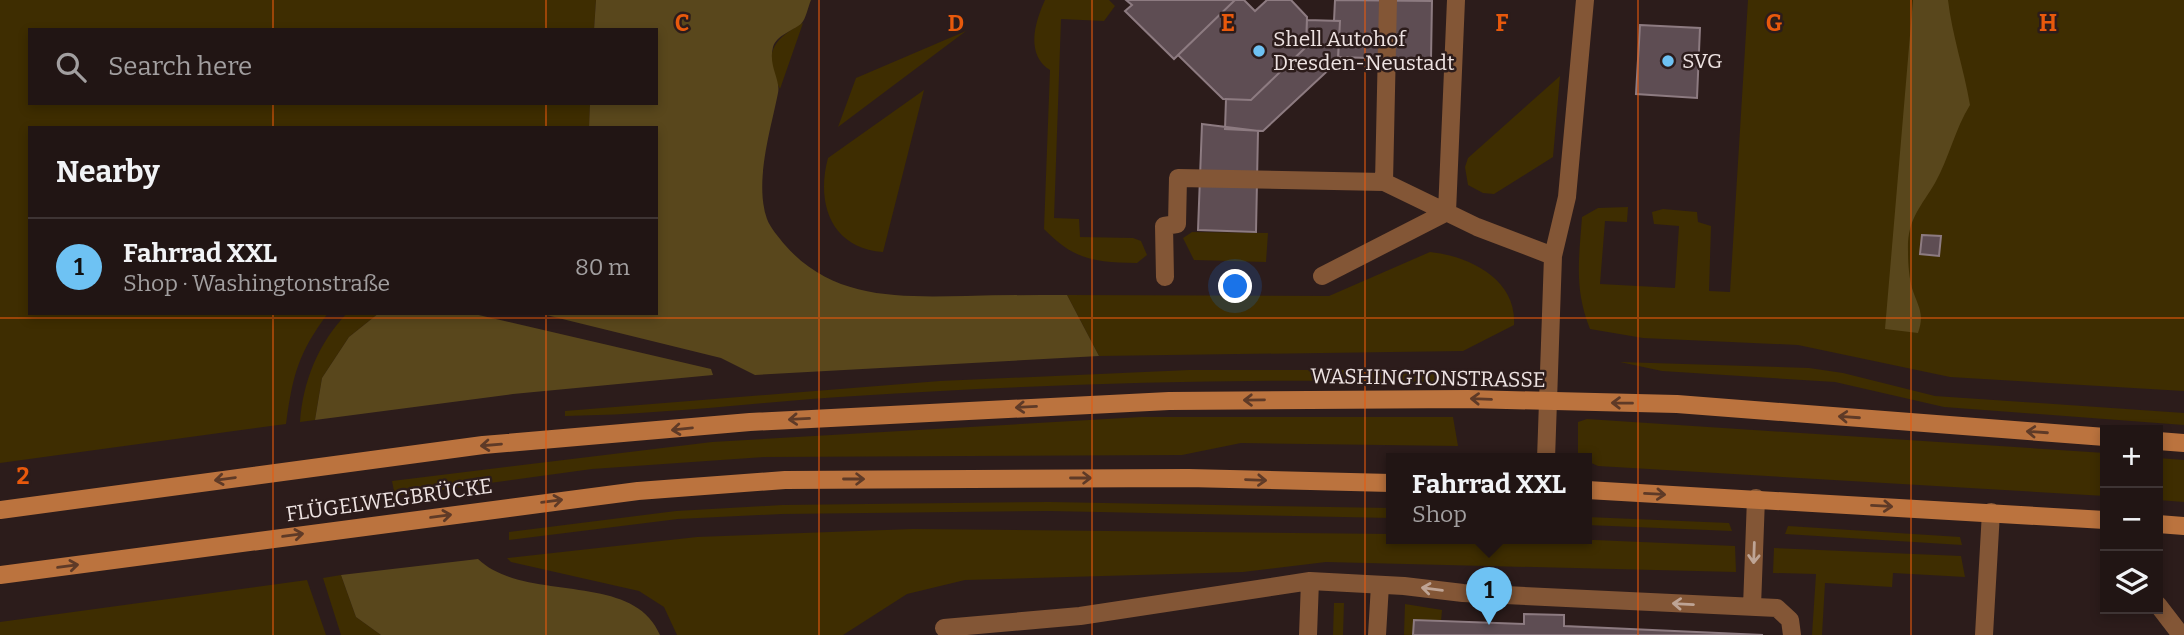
<!DOCTYPE html>
<meta charset="utf-8">
<style>
:root{--surface:#211514;--page:#291e1d;--text:#f1f3f6;--muted:#a29fa0;--line:#3e3434;--accent:#6ec2f3}
body{margin:0;font-family:Bitter,serif;background:var(--page);color:var(--text)}
.controls{position:absolute;right:21px;bottom:21px;display:grid;overflow:hidden;border-radius:0px;box-shadow:0 4px 10px #0003}
.controls button{width:63px;height:63px;display:grid;place-items:center;padding:0;border:0;border-bottom:2px solid var(--line);background:var(--surface);color:var(--text);font:35px sans-serif}
.you{position:absolute;left:1236px;top:287px;width:24px;height:24px;margin:-18px;border:5px solid #fff;border-radius:50%;background:#1a73e8;box-shadow:0 0 0 10px #1a73e833}
.badge{display:grid;place-items:center;width:46px;height:46px;border-radius:50%;background:var(--accent);color:#111;font-size:23px;font-weight:700}
.pin{position:absolute;translate:-50% -58px;filter:drop-shadow(0 2px 4px #0008)}
.pin::after{content:'';position:absolute;top:37px;width:24px;height:21px;background:inherit;clip-path:polygon(0 0,100% 0,50% 100%)}
.popup{position:absolute;left:1386px;top:453px;width:206px;height:91px;box-sizing:border-box;display:grid;place-content:center;border-radius:0px;background:var(--surface);filter:drop-shadow(0 2px 5px #0005);font-size:23px;white-space:nowrap;color:var(--muted)}
.popup b{font-size:26px;color:var(--text)}
.popup::after{content:'';position:absolute;left:50%;top:100%;margin-left:-14px;border:14px solid transparent;border-top-color:var(--surface)}
.list{margin:0;padding:0;list-style:none}
h2{display:flex;justify-content:space-between;align-items:center;height:91px;margin:0;padding:0 28px;font-size:30px}
h2 small{font-size:23px;font-weight:400;color:var(--muted)}
.list li{display:grid;grid-template-columns:46px 1fr auto;gap:21px;align-items:center;box-sizing:border-box;height:98px;padding:0 28px;border-top:2px solid var(--line)}
.list b{display:block;font-size:26px;white-space:nowrap}
.list p{margin:0;font-size:23px;white-space:nowrap;color:var(--muted)}
.list em{font-size:23px;font-style:normal;color:var(--muted)}
.icon{flex:none;width:38px;height:38px;fill:none;stroke:currentColor;stroke-width:2;stroke-linecap:round;stroke-linejoin:round}
.map{position:relative;flex:none;width:2184px;height:635px;overflow:hidden}
.search{position:absolute;background:var(--surface);box-shadow:0 4px 10px #0003;left:28px;top:28px;width:630px;height:77px;display:flex;align-items:center;gap:18px;box-sizing:border-box;padding:0 24px;border-radius:0px;color:var(--muted);font-size:26px}
.panel{position:absolute;background:var(--surface);box-shadow:0 4px 10px #0003;left:28px;top:126px;width:630px;height:189px;border-radius:0px}
.map>svg:first-child{display:block}
.green{fill:#3e2d01}
.forest{fill:#59471c}
.building{fill:#5e4d53;stroke:#8d7b81;stroke-width:2}
.lines{fill:none;stroke-linecap:round;stroke-linejoin:round}
.service{stroke:#835636;stroke-width:18}
.secondary{stroke:#bb733e;stroke-width:18}
.oneway{stroke:#5e3a27}
.oneway2{stroke:#bea495}
.grid{fill:none;stroke:#e8590c;stroke-width:2;stroke-opacity:0.55}
.poi-dot{fill:#6ec2f3;stroke:#2c1c1b;stroke-width:2.5}
.labels{text-anchor:middle;dominant-baseline:central;stroke-width:5;stroke-linejoin:round;paint-order:stroke}
.poi-label{font-size:21px;fill:#eee3e2;stroke:#2c1c1b;text-anchor:start}
.street-label{font-size:21px;fill:#eee3e2;stroke:#2c1c1b}
.grid-label{font-size:23px;text-anchor:middle;font-weight:bold;fill:#e8590c;stroke:#2c1c1b;stroke-width:5;stroke-linejoin:round;paint-order:stroke}
</style>
<div class="map">
<svg width="2184" height="635" viewBox="0 0 2184 635">
<rect width="100%" height="100%" fill="#2c1c1b"/>
<path class="green" d="M0 0H596L594 30H30V103H590L589 128H30V313H328C298 354 293 374 286 424L0 463Z
M1045 0H1109L1115 6 1104 21 1061 19 1054 218 1079 219 1080 237 1133 238 1141 241 1147 255 1137 263C1095 262 1075 261 1044 229L1050 70C1025 54 1035 22 1045 0Z
M1748 0H2184V391L1950 377 1798 345 1643 338 1590 329C1574 289 1579 259 1582 217L1598 208 1628 207 1627 222 1605 221 1600 284 1675 288 1679 226 1654 224 1652 212 1663 209 1697 212 1698 222 1711 226 1709 291 1730 292Z
M803 23 780 89C763 55 771 40 803 23Z
M966 31 838 127 856 78Z
M1560 76 1553 157 1494 194 1483 193 1468 185 1465 167 1468 158Z
M924 90 883 252C830 248 816 202 828 158Z
M1192 232 1268 233 1266 262 1194 260 1183 238Z
M1430 252C1469 256 1517 279 1514 325L1463 351 1099 356 1067 295 1329 296Z
M347 313H379L349 337 322 378 315 420 300 422C303 381 318 344 347 313Z
M1620 362 1809 368 1843 373 1935 396 2184 413V425L1944 407 1835 382 1662 371Z
M1189 370H1451V382C1253 378 1053 383 855 396 758 402 662 415 565 416V411L940 381Z
M1141 417H1453L1458 446 1241 443 1182 455 765 457 592 469 395 496 392 481 712 442Z
M1587 419 2105 453V496L1598 466 1578 457V422Z
M2158 458 2184 460V502L2158 500Z
M1049 502 1391 508V518L1049 511 782 514 678 519 509 540V532L676 511 782 505Z
M1587 517 1729 523 1732 531 1587 525Z
M1788 526 1960 537 1962 545 1785 534Z
M913 529 1391 534V539H1571L1735 546 1736 572 1326 562 1243 572 965 580 907 594 843 635H677L664 607 639 591 511 562 507 558 697 537Z
M1774 548 1961 556 1965 577 1893 573 1892 587 1825 583 1822 635H1812L1816 574 1773 573Z
M341 575 356 617 381 635H341L323 578Z
M307 580 326 635H0V622Z
M1334 603H1344L1343 635H1333Z
M1405 604 1442 610 1441 621 1414 620 1413 635H1404Z"/>
<path class="forest" d="M596 0H811C808 7 806 19 801 24 792 31 777 35 773 47 768 66 781 80 778 93 771 129 754 182 767 219 770 227 779 238 785 245 833 300 899 297 966 296 999 295 1033 295 1067 295L1099 356 755 375 721 358 538 313H656V128H589L590 103H656V30H594Z
M1913 0H1948C1952 35 1964 69 1970 105 1955 129 1949 158 1935 183 1921 207 1907 219 1908 251 1908 262 1909 277 1912 288 1918 307 1925 313 1918 333L1885 329Z
M379 313H470L711 369 713 375 513 394 315 420 322 378 349 337Z
M478 559C525 604 633 570 660 635H381L356 617 341 575Z"/>
<path class="building" d="M1126 0H1235L1174 59 1125 11 1132 5Z
M1235 0H1244L1255 11 1267 0H1291L1307 17 1306 47 1251 100 1223 99 1178 55Z
M1335 0 1432 1 1431 60 1338 57 1340 21H1334Z
M1307 20 1340 21 1338 61 1263 131 1225 129 1226 99 1251 100 1306 47Z
M1640 25 1700 28 1697 98 1636 94Z
M1202 124 1258 131 1256 232 1198 230Z
M1922 235 1941 236 1939 256 1920 254Z
M1524 614 1564 615V626L1763 635H1413L1414 620 1524 624Z"/>
<g class="lines">
<path class="service" d="M1388 0 1384 182 1477 227 1553 256
M1322 276 1447 212 1456 0
M1165 277 1164 226 1177 224 1178 178 1384 182
M1546 459 1553 256 1567 197 1585 0
M2158 605 2181 635
M1752 607 1756 498
M944 628 1080 616 1310 581
M1308 635 1310 581 1404 586 1463 593 1777 608 1790 620 1792 635
M1377 635 1380 585
M1984 635 1991 512"/>
<path class="secondary" d="M2158 441 2184 443
M1587 490 2105 520
M0 510 483 445 750 422 1169 401 1468 399 1677 404 2105 437
M2158 524 2184 526
M0 575 638 491 785 480 1188 478 1391 483"/>
</g>
<defs><path id="oneway-shaft" d="M-6 0H5M1.5-3L5.5 0L1.5 3" fill="none" stroke-width="1.6" stroke-linecap="round" stroke-linejoin="round" transform="scale(1.75)"/></defs>
<g class="oneway">
<use href="#oneway-shaft" transform="translate(1481 399) rotate(-178)"/>
<use href="#oneway-shaft" transform="translate(1254 400) rotate(179)"/>
<use href="#oneway-shaft" transform="translate(1622 403) rotate(-179)"/>
<use href="#oneway-shaft" transform="translate(1026 407) rotate(177)"/>
<use href="#oneway-shaft" transform="translate(1849 417) rotate(-176)"/>
<use href="#oneway-shaft" transform="translate(799 419) rotate(177)"/>
<use href="#oneway-shaft" transform="translate(682 429) rotate(174)"/>
<use href="#oneway-shaft" transform="translate(2037 432) rotate(-176)"/>
<use href="#oneway-shaft" transform="translate(491 445) rotate(175)"/>
<use href="#oneway-shaft" transform="translate(1081 478)"/>
<use href="#oneway-shaft" transform="translate(225 479) rotate(172)"/>
<use href="#oneway-shaft" transform="translate(854 479)"/>
<use href="#oneway-shaft" transform="translate(1256 480) rotate(2)"/>
<use href="#oneway-shaft" transform="translate(1655 494) rotate(3)"/>
<use href="#oneway-shaft" transform="translate(552 501) rotate(-7)"/>
<use href="#oneway-shaft" transform="translate(1882 506) rotate(3)"/>
<use href="#oneway-shaft" transform="translate(441 516) rotate(-8)"/>
<use href="#oneway-shaft" transform="translate(293 535) rotate(-8)"/>
<use href="#oneway-shaft" transform="translate(68 566) rotate(-8)"/>
</g>
<g class="oneway2">
<use href="#oneway-shaft" transform="translate(1754 553) rotate(92)"/>
<use href="#oneway-shaft" transform="translate(1432 589) rotate(-173)"/>
<use href="#oneway-shaft" transform="translate(1683 604) rotate(-177)"/>
</g>
<path class="grid" d="M273 0V30M546 0V30M819 0V635M1092 0V635M1365 0V635M1638 0V635M1911 0V635M273 103V128M546 103V128M273 313V635M546 313V635M0 318H2184"/>
<g class="poi-dot">
<circle cx="1259" cy="51" r="7"/>
<circle cx="1668" cy="61" r="7"/>
</g>
<g class="labels">
<g class="poi-label">
<text x="1273" y="39">Shell Autohof<tspan x="1273" dy="24">Dresden-Neustadt</tspan></text>
<text x="1682" y="61">SVG</text>
</g>
<g class="street-label">
<text transform="translate(1428 378) rotate(1)">WASHINGTONSTRASSE</text>
<text transform="translate(389 500) rotate(-8)">FLÜGELWEGBRÜCKE</text>
</g>
</g>
<g class="grid-label">
<text x="682" y="31">C</text>
<text x="956" y="31">D</text>
<text x="1228" y="31">E</text>
<text x="1502" y="31">F</text>
<text x="1774" y="31">G</text>
<text x="2048" y="31">H</text>
<text x="23" y="484">2</text>
</g>
</svg>
<div class="controls">
<button>+</button>
<button>−</button>
<button><svg class="icon" aria-label="layers" viewBox="0 0 24 24"><path d="M12 4l9 5-9 5-9-5zM3 14l9 5 9-5"/></svg></button>
</div>
<div class="you"></div>
<div class="pin badge" style="left:1489px;top:625px">1</div>
<div class="popup"><b>Fahrrad XXL</b>Shop</div>
<div class="search"><svg class="icon" aria-label="search" viewBox="0 0 24 24"><circle cx="10" cy="10" r="6"/><path d="M15 15l6 6"/></svg>Search here</div>
<section class="panel">
<h2>Nearby<small></small></h2>
<ul class="list">
<li><span class="badge">1</span><div><b>Fahrrad XXL</b><p>Shop · Washingtonstraße</p></div><em>80 m</em></li>
</ul>
</section>
</div>
